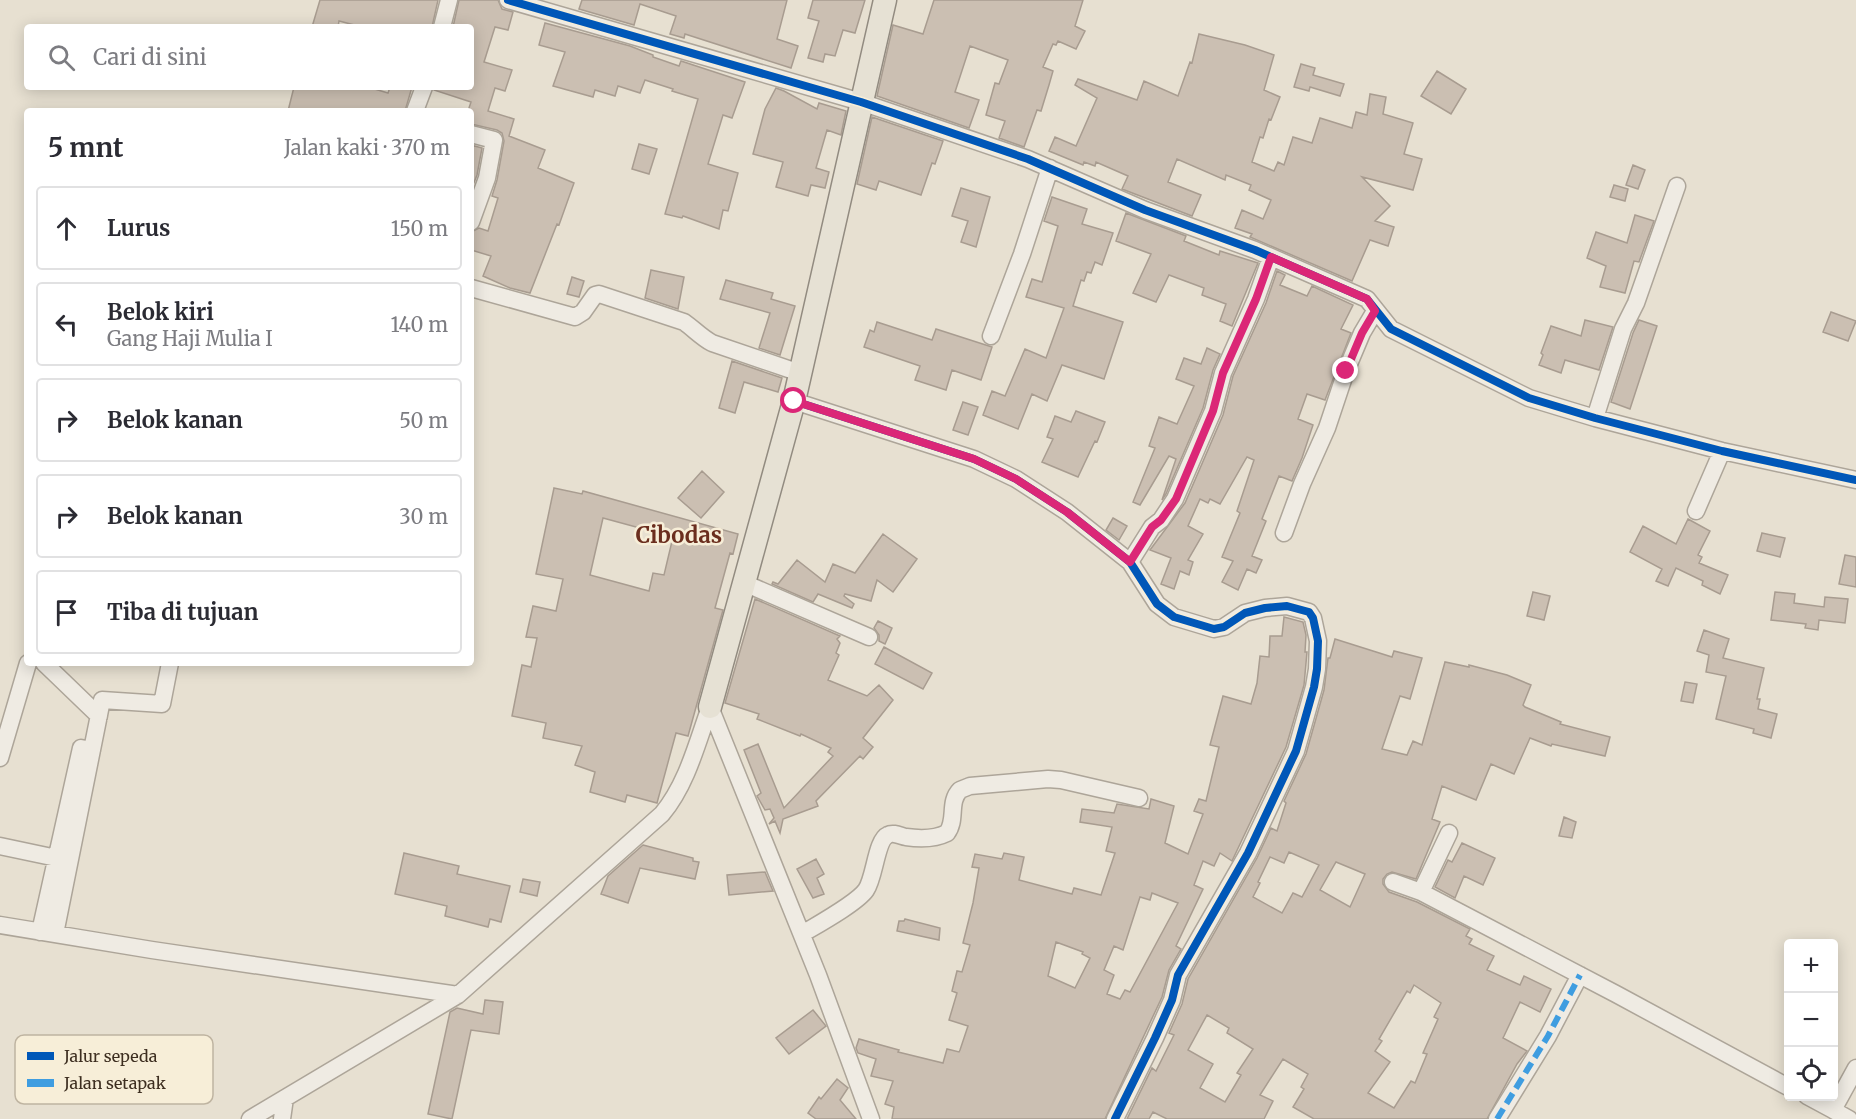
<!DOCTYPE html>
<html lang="id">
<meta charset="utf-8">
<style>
:root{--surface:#fff;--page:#f2f2f3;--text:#2b2b33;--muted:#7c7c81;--line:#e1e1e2}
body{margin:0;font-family:Merriweather,serif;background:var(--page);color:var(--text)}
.controls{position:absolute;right:18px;bottom:18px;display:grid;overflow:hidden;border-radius:6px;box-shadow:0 3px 15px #0003}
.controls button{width:54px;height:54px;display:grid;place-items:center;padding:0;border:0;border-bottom:2px solid var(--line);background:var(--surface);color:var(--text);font:30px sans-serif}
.stop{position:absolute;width:18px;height:18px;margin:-14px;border:4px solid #db2777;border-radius:50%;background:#fff}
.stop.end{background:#db2777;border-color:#fff;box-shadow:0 2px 6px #0008}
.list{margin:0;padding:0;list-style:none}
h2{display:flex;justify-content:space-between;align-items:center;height:78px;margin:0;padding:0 24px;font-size:26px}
h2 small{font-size:20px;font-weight:400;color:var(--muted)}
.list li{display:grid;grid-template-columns:39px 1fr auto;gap:18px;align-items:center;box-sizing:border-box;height:84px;margin:0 12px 12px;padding:0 12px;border:2px solid var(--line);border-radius:6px}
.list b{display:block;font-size:22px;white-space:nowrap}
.list p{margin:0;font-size:20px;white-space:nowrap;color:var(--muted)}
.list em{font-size:20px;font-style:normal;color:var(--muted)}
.icon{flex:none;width:33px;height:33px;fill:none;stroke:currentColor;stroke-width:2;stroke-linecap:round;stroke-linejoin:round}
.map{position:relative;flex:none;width:1856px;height:1119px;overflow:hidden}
.search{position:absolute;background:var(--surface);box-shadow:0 3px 15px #0003;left:24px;top:24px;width:450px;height:66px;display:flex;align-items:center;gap:15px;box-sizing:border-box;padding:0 21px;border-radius:6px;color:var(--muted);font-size:22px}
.panel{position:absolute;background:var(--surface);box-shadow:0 3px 15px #0003;left:24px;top:108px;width:450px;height:558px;border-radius:6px}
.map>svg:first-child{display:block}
.building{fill:#cbbfb2;stroke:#a89c90;stroke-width:1.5;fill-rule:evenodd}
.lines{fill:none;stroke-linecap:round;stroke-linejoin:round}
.minor-casing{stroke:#ada599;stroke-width:19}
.major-casing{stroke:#928b80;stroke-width:25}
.minor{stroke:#efebe3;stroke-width:16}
.major{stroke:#e6e1d4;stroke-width:22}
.quiet{stroke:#3f9de0;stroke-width:6;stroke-dasharray:12 6;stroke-linecap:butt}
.cycleway-casing{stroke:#f7eed8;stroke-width:11}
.cycleway{stroke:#0057b8;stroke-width:8}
.route{stroke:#db2777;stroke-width:8}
.labels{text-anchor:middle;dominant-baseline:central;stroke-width:5;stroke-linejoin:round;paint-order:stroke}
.quarter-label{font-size:22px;font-weight:bold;fill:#6b2e1e;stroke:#f7eed8}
.key{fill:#f7eed8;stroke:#bfb4a1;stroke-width:1.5}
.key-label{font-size:16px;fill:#3d2e20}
</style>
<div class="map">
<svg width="1856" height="1119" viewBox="0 0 1856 1119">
<rect width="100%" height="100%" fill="#e7e0d1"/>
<path class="building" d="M320 0H438L432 27H362L339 21 338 27H312Z
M459 0H498L502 9 513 12 508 30 495 27 484 62 512 70 505 91 495 88 488 111 514 119 509 136 545 150 538 168 574 183 559 225 557 224 530 293 510 288 483 276 491 256 471 250V232L479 228 488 231 498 198 492 196 497 180 504 141 502 133 497 130 471 124V111H468L471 102 434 90V87H471V27H453Z
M582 0H787L777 39 798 46 791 68 685 34 684 38 670 34 676 16 640 4 634 25 579 9Z
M813 0H865L855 33 843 30 835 56 825 54 823 62 808 58 819 21 808 18Z
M934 0H1083L1075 26 1085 31 1076 49 1058 41 1056 45 1053 44 1043 67 1053 71 1049 85 1041 111 1037 110 1024 147 999 138 1005 121 986 115 995 83 999 84 1008 60 970 46 955 92 979 100 969 128 877 96 893 25 923 34Z
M545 23 630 46 653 55V57L679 66 681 61 745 82 732 118 723 115 708 164 738 173 728 211 723 210 719 229 683 216 682 218 665 214 698 99 672 91 673 89 645 80 640 93 618 86 615 96 595 90 593 97 553 86 565 52 539 45Z
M1199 34 1245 45 1274 55 1264 90 1280 97 1271 120 1269 119 1263 138 1260 137 1252 162 1274 171 1278 162 1284 165 1293 137 1312 143 1320 118 1352 128 1356 112 1367 115 1370 94 1386 97 1383 114 1413 123 1404 154 1422 159 1413 190 1362 177 1390 206 1375 221 1394 227 1388 246 1370 240 1352 281 1250 237 1252 234 1235 228 1242 210 1263 219 1271 200 1249 190 1251 185 1226 175 1225 180 1177 159 1168 182 1201 195 1192 216 1122 189 1128 176 1096 162 1095 166 1084 162 1083 165 1049 151 1055 137 1076 146 1097 98 1075 85 1078 79 1137 100 1144 81 1178 96 1190 62 1192 63Z
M1301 64 1315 68 1313 75 1344 84 1340 96 1310 87 1309 91 1294 87Z
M1437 71 1466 89 1451 114 1421 96Z
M294 87H368L388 93 390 87H412L405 111H288Z
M776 88 784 91 817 109 819 103 846 111 841 135 827 130 816 168 829 172 825 188 811 185 808 196 776 187 783 162 753 154 765 109Z
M872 117 943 141 935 164 932 163 921 195 879 181 876 190 857 184Z
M639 144 657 149 649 174 632 169Z
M471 145 482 148 477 175 471 190Z
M1633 165 1645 170 1638 189 1626 185Z
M1614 185 1628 189 1625 201 1610 197Z
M961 188 990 197 976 247 961 242 968 221 952 216Z
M1052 197 1087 209 1082 224 1113 233 1102 265 1095 262 1091 273 1087 272 1084 281 1081 280 1073 306 1123 322 1104 379 1062 365 1047 401 1032 394 1018 429 983 415 992 391 1005 396 1025 349 1046 358 1064 308 1026 297 1032 279 1042 282 1058 226 1044 221Z
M1126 213 1186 236 1184 241 1219 255 1220 251 1258 263 1232 326 1220 321 1226 304 1202 295 1204 288 1169 275 1156 302 1133 293 1151 254 1116 241Z
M1635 215 1654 221 1639 262 1634 261 1625 293 1600 287 1606 266 1587 258 1596 232 1627 243Z
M651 270 684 277 678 309 645 298Z
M1277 271 1285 275 1280 285 1307 296 1312 286 1353 305 1341 329 1351 333 1325 400 1307 394 1298 419 1313 425 1302 458 1292 481 1279 476 1262 519 1266 521 1252 556 1262 560 1256 573 1247 569 1238 590 1222 582 1233 561 1222 557 1240 513 1237 511 1254 460 1247 457 1220 504 1210 499 1208 503 1200 499 1188 526 1203 534 1188 560 1193 562 1189 575 1180 571 1174 589 1161 584 1171 558 1150 550 1185 503 1223 415 1233 376 1266 303Z
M572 277 584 281 579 297 567 294Z
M726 280 773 293 771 299 795 306 780 355 759 348 770 313 720 299Z
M1831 312 1856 321 1848 341 1823 332Z
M1585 320 1613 327 1599 370 1565 360 1561 373 1539 365 1543 355 1541 353 1551 326 1581 336Z
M1639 320 1657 326 1630 409 1611 402 1633 333Z
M877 322 932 340 936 329 992 347 981 380 952 370 946 390 915 380 920 366 864 347 870 330 874 332Z
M1207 348 1220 354 1213 370 1203 408 1166 494 1162 500 1176 459 1169 456 1140 505 1133 502 1155 448 1149 446 1159 417 1177 424 1194 386 1176 379 1184 358 1201 364Z
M732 361 782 378 778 392 744 382 735 413 719 408Z
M963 402 978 407 968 435 953 430Z
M1076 411 1105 422 1097 442 1095 441 1078 477 1042 462 1053 439 1047 437 1055 416 1071 422Z
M702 471 724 492 701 518 678 498Z
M554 488 582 494 583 491 738 534 733 554 730 553 715 608 723 610 688 736 676 733 657 803 627 795 625 802 590 792 595 772 575 765 582 746 543 738 546 723 512 716 522 665 531 667 537 638 526 637 533 606 556 611 563 579 536 574ZM603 518 673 537 664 575 653 573 649 591 590 575Z
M1113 518 1127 526 1119 540 1106 530Z
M1688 519 1710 531 1698 555 1702 557 1699 563 1728 575 1720 594 1702 585 1703 581 1676 568 1668 586 1656 581 1662 569 1630 552 1643 526 1676 544Z
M1762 533 1785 538 1780 557 1757 551Z
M883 534 917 559 893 592 877 580 871 601 845 594 844 596 854 604 852 608 818 594 813 602 772 584 773 582 778 584 797 560 825 582 833 564 855 573Z
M1845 555 1856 557V587L1839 584Z
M1533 592 1550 596 1544 620 1527 616Z
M1775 592 1795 594 1794 603 1824 607 1825 597 1848 599 1845 623 1819 620 1818 630 1805 628 1806 624 1771 620Z
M755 599 840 636 837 639 840 643 836 653 839 655 828 680 867 696 879 685 893 700 863 738 873 747 863 759 860 756 816 801 818 806 783 819 780 833 775 821 769 824 774 818 770 809 765 810 757 796 761 793 744 750 758 744 784 808 833 756 828 752 831 748 801 734 800 736 757 719 759 714 725 703Z
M1284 617 1303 622 1306 635 1305 652H1307L1304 685 1286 747 1232 861 1220 853 1214 866 1203 861 1194 885 1203 889 1176 946 1181 949 1169 970 1162 997 1105 1119H892L894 1107 885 1104 893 1081 871 1076 876 1059 858 1053 856 1048 859 1039 899 1050 898 1052 943 1063 947 1049 959 1052 960 1050 968 1026 949 1020 957 993 952 991 957 971 962 972 970 945 963 943 973 903 979 868 972 867 975 854 1002 859 1004 853 1024 857 1019 880 1072 894 1074 888 1101 895 1115 853 1106 851 1112 827 1080 822 1082 809 1114 813 1117 804 1149 809 1151 799 1174 806 1165 843 1188 854 1203 814 1194 811 1199 799 1206 801 1219 747 1210 745 1223 696 1251 704 1257 683 1260 656 1269 657 1270 636H1282ZM1152 893 1178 903 1130 992 1125 990 1120 999 1107 994 1114 975 1104 970 1114 946 1123 950 1140 897 1150 900ZM1056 942 1083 952 1082 954 1090 958 1075 988 1048 976Z
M878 621 892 628 885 644 879 641V635L874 628Z
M1704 630 1729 639 1723 658 1764 668 1757 699H1760L1758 709 1777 714 1771 738 1753 733 1754 729 1716 719 1726 676 1706 672 1709 655 1697 651Z
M1335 639 1392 657 1394 651 1422 658 1410 699 1400 696 1382 749 1407 755 1413 741 1422 745 1445 662 1469 667V665L1507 675 1531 685 1523 705 1525 707 1561 722 1560 724 1610 737 1605 756 1552 744 1551 746 1530 738 1514 774 1491 764 1476 800 1442 786 1432 819 1440 822 1416 879 1392 872 1387 874 1383 879V884L1389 892 1417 902 1470 929 1466 936 1472 939 1469 944 1494 956 1487 970 1520 985 1524 976 1551 989 1540 1012 1520 1002 1504 1036 1503 1038 1527 1051 1517 1064 1487 1119H1314L1293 1107 1304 1089 1301 1087 1308 1074 1283 1059 1260 1095 1273 1101 1264 1119H1167L1153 1112 1149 1119H1127L1152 1068 1156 1071 1174 1035 1169 1033 1182 1004 1188 979 1257 858 1271 828 1277 831 1286 803 1284 801 1306 754 1324 690 1328 658H1330ZM1289 852 1319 865 1302 897 1293 893 1282 913 1253 897 1260 883 1258 882 1270 857 1284 863ZM1336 862 1365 874 1350 907 1320 890ZM1414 985 1441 1003 1434 1017 1438 1019 1423 1053 1427 1054 1415 1083 1411 1081 1394 1108 1368 1093 1390 1062 1375 1051 1382 1041 1379 1039 1407 991 1410 993ZM1207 1015 1229 1028 1227 1033 1253 1049 1237 1073 1241 1075 1225 1102 1200 1088 1213 1064 1188 1050Z
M884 647 932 673 923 689 875 664Z
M1685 682 1697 684 1693 703 1681 701Z
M1564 817 1576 822 1572 838 1559 836Z
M1462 843 1495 858 1483 885 1464 876 1455 898 1435 887 1448 860 1452 862Z
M643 845 693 858V861L699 862 695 879 640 868 628 903 601 894 608 876Z
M404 853 459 866 457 874 510 886 501 922 490 919 488 927 445 916 447 906 395 894Z
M816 859 824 874 817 878 824 894 813 898 797 869Z
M765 872 773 891 729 895 727 875Z
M523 879 540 882 537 896 520 892Z
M905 919 940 928 939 940 897 931 899 921H904Z
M485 1000 503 1002 499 1034 471 1030 452 1119 428 1114 450 1012 457 1008 483 1014Z
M813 1010 826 1026 789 1054 776 1038Z
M837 1079 848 1088 840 1100 856 1119H816L808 1113 819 1097 821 1099Z"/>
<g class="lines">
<g class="minor-casing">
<path id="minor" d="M508 0 861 102 1028 159 1145 210 1255 250 1367 299 1391 329 1529 398 1595 418 1722 451 1856 480
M442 27 449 0
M415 111 424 87
M471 134 494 140 487 178 471 222
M471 288 575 317 583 312 595 295 599 294 684 322C694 329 701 337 712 343L800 373
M991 336 1022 254 1050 168
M794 401 974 459 1016 479 1067 512 1130 562 1157 604 1174 617 1214 629 1224 627 1245 613 1265 608 1287 606 1309 612 1313 618 1318 641 1317 669 1314 687 1296 751 1248 853 1178 975 1172 1000 1155 1038 1115 1119
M1595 418 1623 329 1636 303 1677 186
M1696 511 1722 451
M1284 533 1302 484 1327 428 1346 371 1362 333 1375 311
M1130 562 1152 527 1161 520 1175 499 1213 411 1223 373 1256 299 1271 257
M744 583 869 637
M44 663 99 716
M710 707 818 975 871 1119
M0 758 28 663
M0 846 66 860
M1393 882 1421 892 1616 994 1788 1087
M1421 892 1449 833
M0 925 152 950 458 995
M40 932 81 748 92 750
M55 934 102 700 162 704 170 663
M802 934C817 925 857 903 866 890 875 877 876 840 888 835 893 832 901 836 906 837 920 839 935 839 947 833 957 820 948 802 960 790L970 786 1048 779 1061 780 1139 798
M1807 1096 1833 1110
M250 1119 458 995 662 814C687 784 697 743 710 707
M282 1119 285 1098
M1497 1119 1548 1036 1580 975
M1849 1119 1833 1110 1856 1068"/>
</g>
<g class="major-casing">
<path id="major" d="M710 707 794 401 885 0"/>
</g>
<use href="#minor" class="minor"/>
<use href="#major" class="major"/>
<path class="quiet" d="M1497 1119 1548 1036 1580 975"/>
<g class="cycleway-casing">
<path id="cycleway" d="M508 0 861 102 1028 159 1145 210 1255 250 1367 299 1391 329 1529 398 1595 418 1722 451 1856 480
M794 401 974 459 1016 479 1067 512 1130 562 1157 604 1174 617 1214 629 1224 627 1245 613 1265 608 1287 606 1309 612 1313 618 1318 641 1317 669 1314 687 1296 751 1248 853 1178 975 1172 1000 1155 1038 1115 1119"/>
</g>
<use href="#cycleway" class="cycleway"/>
</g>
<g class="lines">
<path class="route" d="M794 401 974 459 1016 479 1067 512 1130 562 1152 527 1161 520 1176 499 1213 411 1223 373 1256 299 1271 257 1367 299 1375 311 1362 333 1346 371"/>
</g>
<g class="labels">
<g class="quarter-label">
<text x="679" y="535">Cibodas</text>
</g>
</g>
<rect x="15" y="1035" width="198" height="69" rx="9" class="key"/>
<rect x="27" y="1052" width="27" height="8" fill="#0057b8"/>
<rect x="27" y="1079" width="27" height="8" fill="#3f9de0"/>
<g class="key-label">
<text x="64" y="1062">Jalur sepeda</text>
<text x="64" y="1089">Jalan setapak</text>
</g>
</svg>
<div class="controls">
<button>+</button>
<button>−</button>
<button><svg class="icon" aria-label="locate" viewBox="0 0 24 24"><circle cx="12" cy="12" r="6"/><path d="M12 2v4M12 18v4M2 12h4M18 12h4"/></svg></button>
</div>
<div class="stop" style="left:794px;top:401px"></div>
<div class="stop end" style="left:1346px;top:371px"></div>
<div class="search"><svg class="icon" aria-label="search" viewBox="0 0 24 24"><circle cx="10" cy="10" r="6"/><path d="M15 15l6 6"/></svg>Cari di sini</div>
<section class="panel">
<h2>5 mnt<small>Jalan kaki · 370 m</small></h2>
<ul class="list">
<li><svg class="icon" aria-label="ahead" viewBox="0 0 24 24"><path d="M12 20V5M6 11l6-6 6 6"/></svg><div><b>Lurus</b></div><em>150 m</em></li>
<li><svg class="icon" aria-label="left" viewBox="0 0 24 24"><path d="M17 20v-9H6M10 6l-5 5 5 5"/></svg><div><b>Belok kiri</b><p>Gang Haji Mulia I</p></div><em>140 m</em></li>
<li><svg class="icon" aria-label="right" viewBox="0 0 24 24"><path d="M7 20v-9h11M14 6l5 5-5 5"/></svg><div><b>Belok kanan</b></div><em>50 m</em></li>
<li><svg class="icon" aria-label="right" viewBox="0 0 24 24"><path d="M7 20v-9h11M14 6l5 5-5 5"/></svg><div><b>Belok kanan</b></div><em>30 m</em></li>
<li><svg class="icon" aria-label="arrive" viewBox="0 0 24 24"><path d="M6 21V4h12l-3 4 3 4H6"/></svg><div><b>Tiba di tujuan</b></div></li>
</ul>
</section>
</div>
